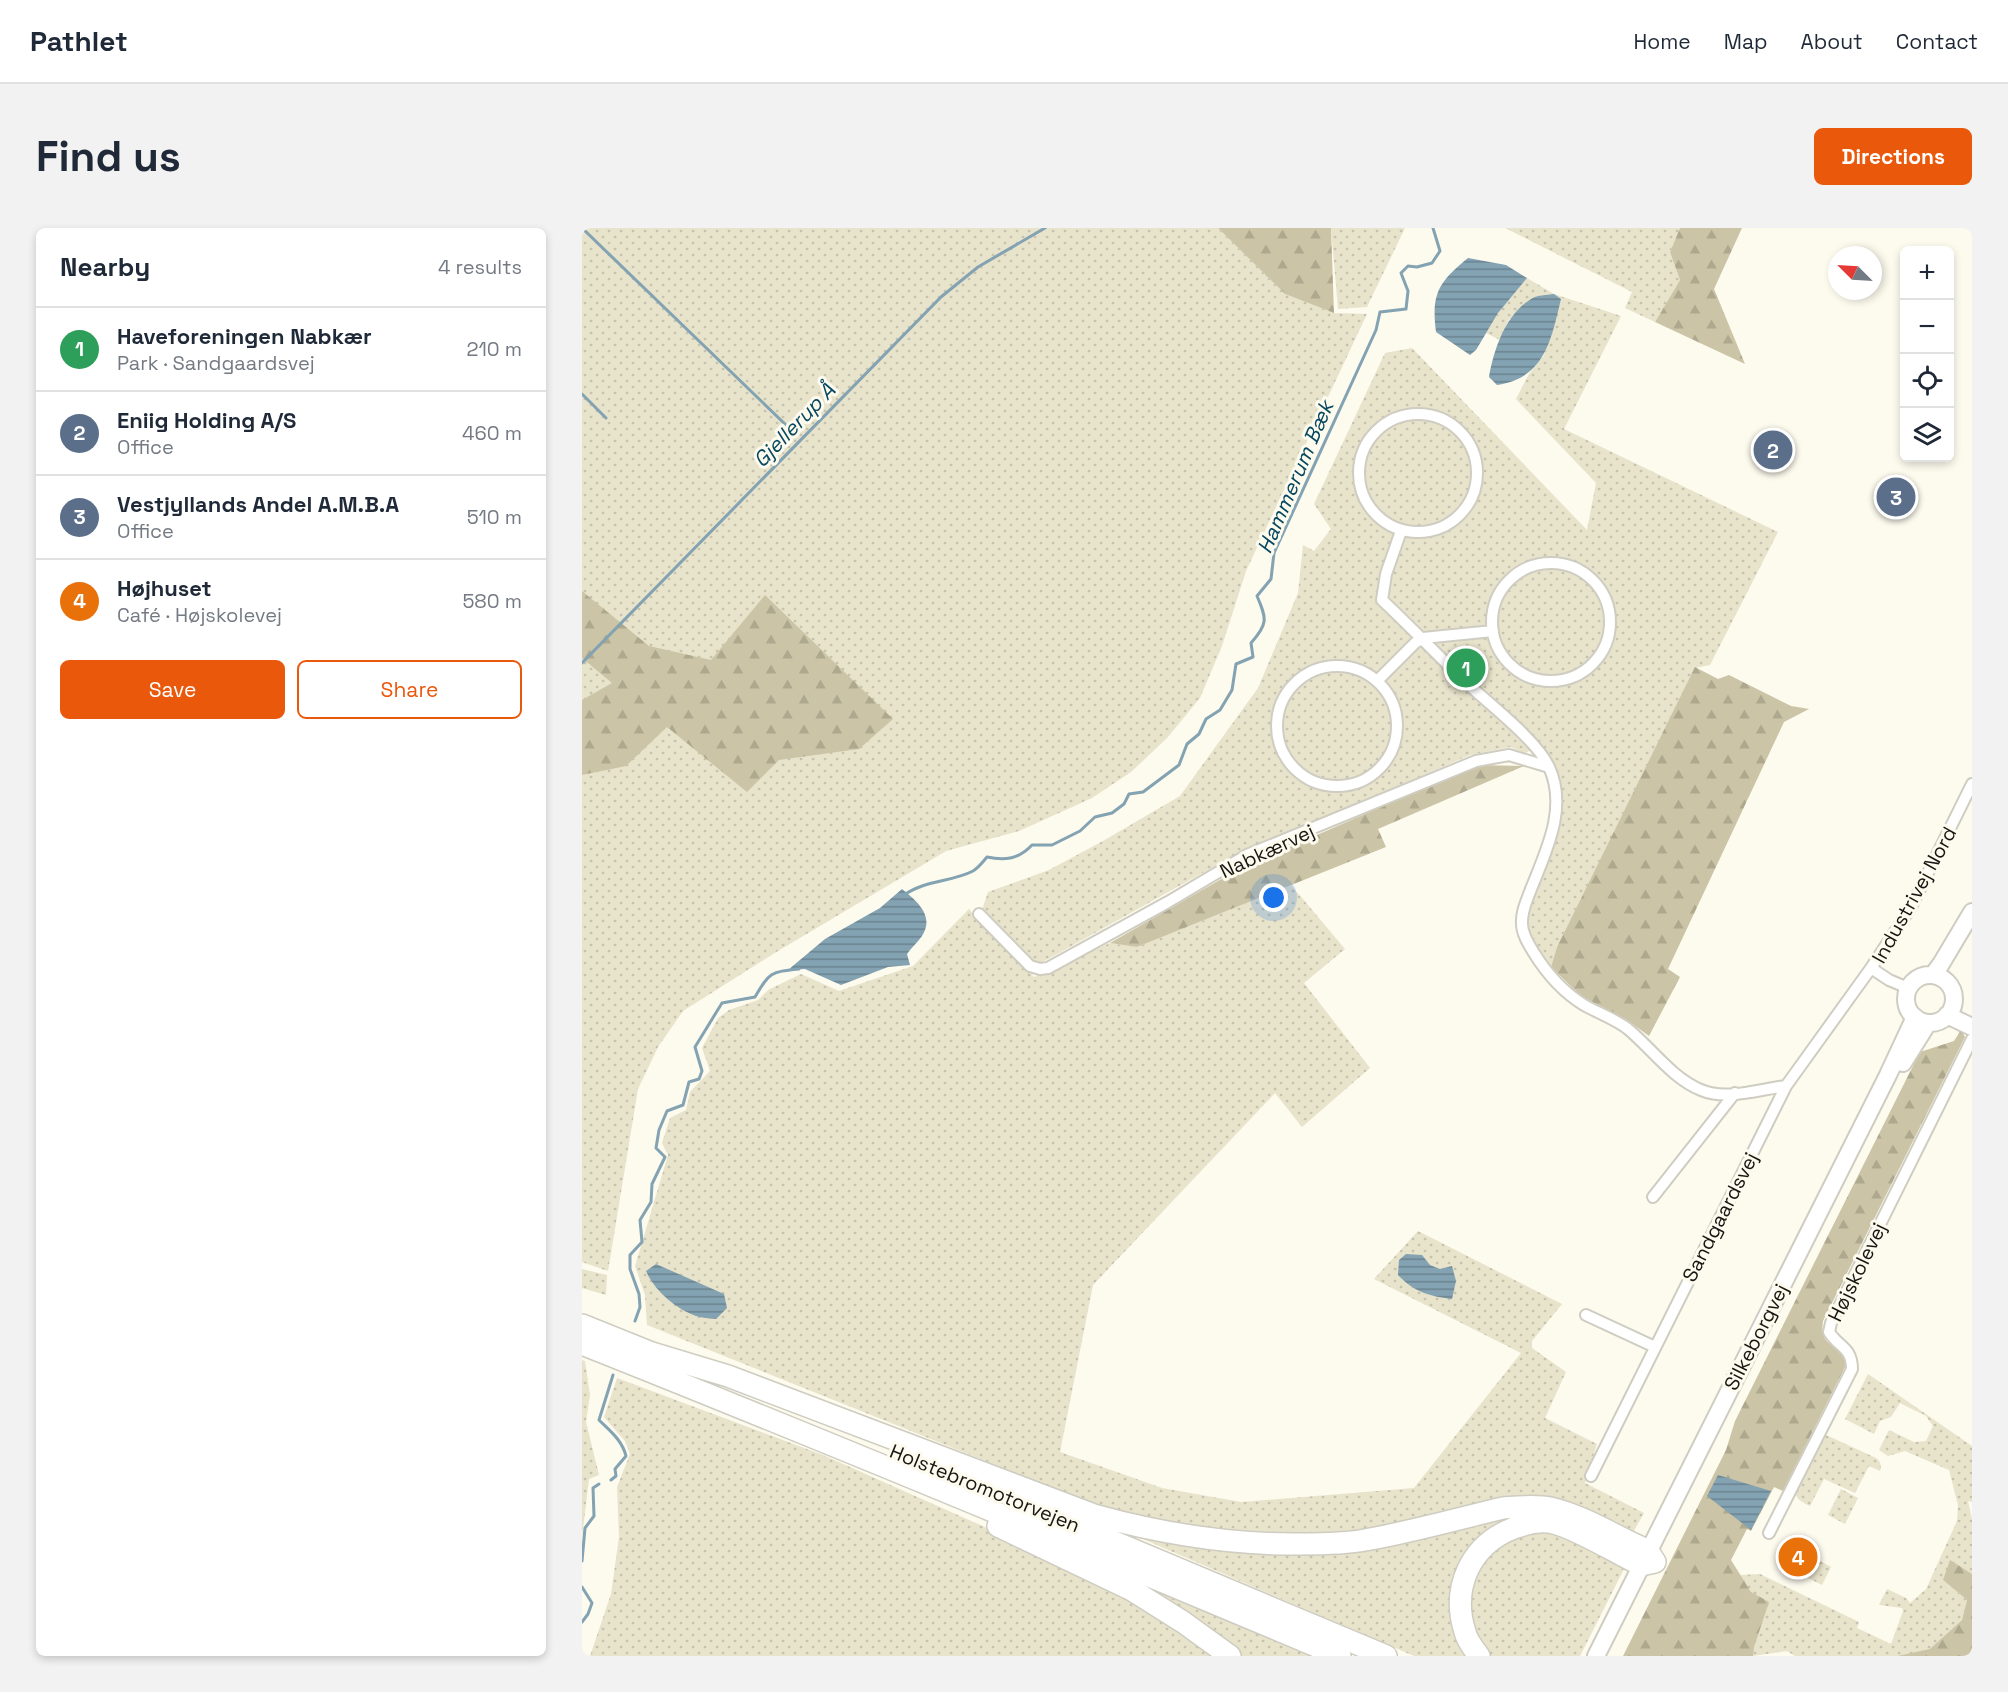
<!DOCTYPE html>
<meta charset="utf-8">
<style>
:root{--surface:#fff;--page:#f2f2f3;--text:#1f2937;--muted:#747a83;--line:#e0e1e3;--accent:#ea580c}
body{margin:0;font-family:"Space Grotesk",sans-serif;background:var(--page);color:var(--text)}
.controls{position:absolute;right:18px;top:18px;display:grid;overflow:hidden;border-radius:9px;box-shadow:0 3px 9px #0003}
.controls button{width:54px;height:54px;display:grid;place-items:center;padding:0;border:0;border-bottom:2px solid var(--line);background:var(--surface);color:var(--text);font:30px sans-serif}
.compass{position:absolute;left:1246px;top:18px;width:54px;height:54px;border-radius:50%;background:var(--surface);box-shadow:0 3px 9px #0003;rotate:294deg}
.you{position:absolute;left:692px;top:670px;width:21px;height:21px;margin:-15px;border:4px solid #fff;border-radius:50%;background:#1a73e8;box-shadow:0 0 0 9px #1a73e833}
.badge{display:grid;place-items:center;width:39px;height:39px;border-radius:50%;background:var(--accent);color:#fff;font-size:20px;font-weight:700}
.pin{position:absolute;translate:-50% -50%;border:3px solid #fff;box-shadow:0 2px 6px #0006}
.list{margin:0;padding:0;list-style:none}
h2{display:flex;justify-content:space-between;align-items:center;height:78px;margin:0;padding:0 24px;font-size:26px}
h2 small{font-size:20px;font-weight:400;color:var(--muted)}
.list li{display:grid;grid-template-columns:39px 1fr auto;gap:18px;align-items:center;box-sizing:border-box;height:84px;padding:0 24px;border-top:2px solid var(--line)}
.list b{display:block;font-size:22px;white-space:nowrap}
.list p{margin:0;font-size:20px;white-space:nowrap;color:var(--muted)}
.list em{font-size:20px;font-style:normal;color:var(--muted)}
.actions{display:flex;gap:12px;padding:18px 24px}
.actions a{flex:1;padding:14px 0;border:2px solid var(--accent);border-radius:9px;text-align:center;font-size:21px;color:var(--accent)}
.actions .main{background:var(--accent);color:#fff}
.icon{flex:none;width:33px;height:33px;fill:none;stroke:currentColor;stroke-width:2;stroke-linecap:round;stroke-linejoin:round}
.map{position:relative;flex:none;width:1390px;height:1428px;overflow:hidden;border-radius:9px}
header{display:flex;align-items:center;gap:36px;box-sizing:border-box;height:84px;padding:0 30px;background:var(--surface);border-bottom:2px solid var(--line)}
header strong{font-size:28px}
nav{display:flex;gap:33px;margin-inline-start:auto;font-size:21px}
.intro{display:flex;align-items:center;justify-content:space-between;box-sizing:border-box;height:144px;padding:0 36px}
h1{margin:0;font-size:42px}
.button{padding:15px 27px;border-radius:9px;background:var(--accent);color:#fff;font-size:21px;font-weight:700}
main{display:flex;gap:36px;padding:0 36px}
aside{flex:1;background:var(--surface);border-radius:9px;box-shadow:0 3px 9px #0003}
.map>svg:first-child{display:block}
.green{fill:url(#green-dots)}
.forest{fill:url(#forest-firs)}
.water{fill:url(#water-rules)}
.lines{fill:none;stroke-linecap:round;stroke-linejoin:round}
.stream{stroke:#83a2b2;stroke-width:3}
.street-casing{stroke:#cfcdc1;stroke-width:14}
.secondary-casing{stroke:#cfcdc1;stroke-width:20}
.highway-casing{stroke:#cfcdc1;stroke-width:24}
.street{stroke:#fff;stroke-width:10}
.secondary{stroke:#fff;stroke-width:16}
.highway{stroke:#fff;stroke-width:21}
.labels{text-anchor:middle;dominant-baseline:central;stroke-width:6;stroke-linejoin:round;paint-order:stroke}
.street-label{font-size:20px;fill:#171612;stroke:#fdfaee}
.water-label{font-size:21px;font-style:italic;fill:#074860;stroke:#fdfaee}
</style>
<header>
<strong>Pathlet</strong>
<nav><a>Home</a><a>Map</a><a>About</a><a>Contact</a></nav>
</header>
<div class="intro"><h1>Find us</h1><a class="button">Directions</a></div>
<main>
<aside>
<h2>Nearby<small>4 results</small></h2>
<ul class="list">
<li><span class="badge" style="background:#2e9e5b">1</span><div><b>Haveforeningen Nabkær</b><p>Park · Sandgaardsvej</p></div><em>210 m</em></li>
<li><span class="badge" style="background:#5c6f8a">2</span><div><b>Eniig Holding A/S</b><p>Office</p></div><em>460 m</em></li>
<li><span class="badge" style="background:#5c6f8a">3</span><div><b>Vestjyllands Andel A.M.B.A</b><p>Office</p></div><em>510 m</em></li>
<li><span class="badge" style="background:#e8710a">4</span><div><b>Højhuset</b><p>Café · Højskolevej</p></div><em>580 m</em></li>
</ul>
<div class="actions"><a class="main">Save</a><a>Share</a></div>
</aside>
<div class="map">
<svg width="1390" height="1428" viewBox="0 0 1390 1428">
<defs>
<pattern id="green-dots" width="8" height="8" patternUnits="userSpaceOnUse" patternTransform="scale(1.5)"><rect width="8" height="8" fill="#e8e3cb"/><path d="M2 2h.1M6 6h.1" fill="none" stroke="#c6c2ad" stroke-width="1.8" stroke-linecap="round"/></pattern>
<pattern id="forest-firs" width="22" height="20" patternUnits="userSpaceOnUse" patternTransform="scale(1.5)"><rect width="22" height="20" fill="#cbc4a6"/><path d="M5 1l3.5 6h-7zM16 11l3.5 6h-7z" fill="#aea88e"/></pattern>
<pattern id="water-rules" width="6" height="5" patternUnits="userSpaceOnUse" patternTransform="scale(1.5)"><rect width="6" height="5" fill="#83a2b2"/><path d="M0 2.5h6" fill="none" stroke="#6a838f"/></pattern>
</defs>
<rect width="100%" height="100%" fill="#fdfaee"/>
<path class="green" d="M0 0H636L703 66 752 85 785 86 664 343 640 418 618 470 585 510 549 544 510 570 437 603 364 623 196 723 101 783 76 819 56 861 26 1043 0 1034Z
M749 0H823L785 79 756 81Z
M923 0H1098L1088 24 1098 52 1073 94 1043 80 1050 64Z
M945 50 972 66 1039 88 982 201 1196 304 1128 437 1113 440 975 719 969 739C954 719 943 708 946 682 961 641 994 578 973 536 970 530 964 523 960 517L943 525 928 519 888 527 821 556 658 624 468 730 454 737 400 682 406 664 467 642 521 613 598 568 676 460 716 365 721 317 732 323 749 301 732 276 803 125 830 120 1005 302 1014 255 934 171 947 146 962 127 979 71 927 91 918 112 904 105 916 85Z
M709 657 763 721 722 755 788 840 720 899 693 865 511 1057 478 1224 580 1260 659 1274 832 1260 939 1125 792 1051 836 1003 980 1076 950 1113V1120L984 1144 963 1190 1015 1216 1003 1255 1062 1285 1049 1308 956 1270 921 1269 787 1301 707 1307 626 1303 531 1284 65 1097 63 1067 53 1038 86 927 80 915 88 890 104 882 108 864 128 843 120 820 136 790 147 782 176 772 186 762 219 746 257 763 331 738 387 681 452 749 528 715 555 719Z
M0 1041 25 1047 24 1067 0 1060Z
M0 1132 3 1133 8 1167 4 1194 17 1247 7 1251 0 1309Z
M1286 1146 1390 1218V1274L1386 1273 1390 1291V1346L1387 1345 1361 1352 1385 1372 1380 1392 1348 1422 1315 1428H1213L1205 1423 1171 1428 1169 1364 1158 1347 1178 1346 1277 1394 1275 1400 1309 1416 1321 1383 1320 1380 1297 1377 1305 1361 1324 1370 1328 1375 1344 1361 1375 1293 1376 1277 1367 1242 1323 1223 1306 1228 1297 1222 1307 1202 1332 1214 1344 1213 1351 1198 1344 1188 1318 1175 1309 1189 1298 1193 1292 1206 1263 1191Z
M35 1150 241 1227 414 1304 549 1370 636 1428H8L29 1366 37 1309 35 1259 48 1226 43 1213 22 1189Z
M1244 1207 1292 1229C1298 1232 1300 1236 1298 1243L1287 1238 1273 1265 1242 1251 1228 1278C1220 1274 1212 1271 1214 1261L1242 1208Z
M1259 1261 1276 1270 1263 1296 1246 1287Z
M924 1286H956L879 1337 888 1428H832L540 1302 694 1323Z
M970 1302 1043 1339 998 1428H908L892 1405 886 1384 891 1347 923 1312 946 1304Z
M1229 1328 1249 1339 1240 1357 1220 1347Z
M508 1330 733 1428H659L621 1401Z"/>
<path class="forest" d="M636 0H749L752 85 703 66Z
M1098 0H1160L1132 61 1163 136 1073 94 1098 52 1088 24Z
M0 363 67 418 129 432 183 367 311 491 277 521 197 532 165 564 85 499 44 538 0 547V472L30 455 0 430Z
M1113 439 1136 451 1147 447 1209 478 1227 481 1202 494 1086 741 1098 749 1067 808 1045 792 999 768 969 739 975 719Z
M895 537 942 538 796 601 804 619 555 719 528 715 655 642Z
M1379 802 1383 809 1241 1093C1237 1120 1254 1113 1265 1131L1263 1139 1201 1263 1192 1259 1169 1303 1165 1301 1149 1332 1169 1364 1187 1374 1172 1419 1171 1428H1041L1144 1222 1153 1193 1338 824 1372 813Z
M1368 1332 1390 1346V1425L1387 1428H1315L1348 1421 1380 1392 1385 1372 1361 1352Z"/>
<path class="water" d="M886 30 924 37 945 50 916 85 894 122 888 127 854 104C849 65 857 54 886 30Z
M972 66 979 71C969 112 963 150 915 157L907 149C912 121 923 87 949 71 954 67 965 67 972 66Z
M320 661C335 673 353 688 340 708 336 714 329 720 325 726L328 737 306 739 259 757 223 741 206 742 243 711 298 680Z
M824 1026 840 1027 848 1037 858 1041 870 1038 874 1053 870 1071C847 1068 832 1064 816 1047L817 1032Z
M74 1036 142 1066 145 1080 134 1091C127 1090 120 1090 114 1088 94 1081 72 1062 64 1043Z
M1136 1247 1189 1263 1169 1302 1125 1268Z"/>
<g class="lines">
<path class="stream" d="M0 0 205 198
M0 166 24 190
M0 435 359 69 396 39 463 0
M322 667C343 652 370 654 391 643 396 640 401 634 405 629 423 633 437 631 450 617H470L498 603 513 589 530 585 542 576 547 566 561 564 597 537 605 516 617 506 624 491 638 482 650 462 654 436 671 429 669 415C686 396 685 391 675 368L689 351 692 325 794 102 798 84 824 81 826 63 819 45 826 38 835 39 850 35 858 23 851 0
M53 1093 58 1079 57 1066 48 1041V1027L60 1014 58 992 69 974 70 956 83 929 74 920 77 902 85 883 101 877 107 854 117 851 120 843 113 819 140 775 173 769C188 744 188 744 217 741
M29 1252 34 1248 33 1241 44 1228C40 1212 28 1203 17 1192L31 1147
M0 1333 3 1300 12 1288 11 1260 17 1256
M0 1359 10 1375 6 1386 0 1394"/>
<g class="street-casing">
<path id="street" d="M777 245a59 59 0 1 1 118 0a59 59 0 1 1-118 0Z
M819 303 804 346 800 372C830 400 858 430 888 458 911 479 955 513 967 539 986 580 964 623 949 661 945 672 939 684 940 696 940 706 947 717 952 725 965 746 981 764 1002 777 1016 785 1033 791 1046 801 1070 821 1090 850 1119 862 1144 873 1178 861 1204 858
M910 394a59 59 0 1 1 118 0a59 59 0 1 1-118 0Z
M695 498a60 60 0 1 1 120 0a60 60 0 1 1-120 0Z
M795 453 833 415 841 410 911 403
M397 686 448 738 458 741 466 740 586 674 665 627 894 533 927 527 967 539
M1289 740 1307 752 1326 760
M1071 969 1153 865
M1004 1087 1073 1119
M1009 1248 1204 858 1289 740 1329 679 1390 556
M1187 1305 1270 1141C1270 1119 1257 1120 1247 1104L1249 1095 1390 811"/>
</g>
<g class="secondary-casing">
<path id="secondary" d="M1351 747 1359 736 1390 684
M1324 771a24 24 0 1 1 48 0a24 24 0 1 1-48 0Z
M1365 787 1390 799
M1321 835 1346 795
M1014 1428 1306 847 1333 789"/>
</g>
<g class="highway-casing">
<path id="highway" d="M0 1097 82 1130
M0 1116C254 1217 506 1322 758 1428
M70 1125 146 1148 512 1287C581 1306 647 1317 719 1316 740 1316 762 1316 783 1312 829 1304 875 1291 921 1280 936 1279 953 1277 968 1280 999 1287 1028 1305 1056 1318L1066 1323 1073 1334 1059 1337C1034 1325 998 1302 972 1295 960 1292 943 1296 932 1300 888 1317 869 1360 883 1404 885 1413 892 1421 897 1428
M442 1276 804 1428
M416 1298 550 1362 601 1394 648 1428"/>
</g>
<use href="#street" class="street"/>
<use href="#secondary" class="secondary"/>
<use href="#highway" class="highway"/>
</g>
<g class="labels">
<g class="street-label">
<text transform="translate(685 623) rotate(-25)">Nabkærvej</text>
<text transform="translate(1332 667) rotate(-61)">Industrivej Nord</text>
<text transform="translate(1138 989) rotate(-63)">Sandgaardsvej</text>
<text transform="translate(1275 1044) rotate(-64)">Højskolevej</text>
<text transform="translate(1174 1109) rotate(-63)">Silkeborgvej</text>
<text transform="translate(403 1260) rotate(22)">Holstebromotorvejen</text>
</g>
<g class="water-label">
<text transform="translate(212 197) rotate(-46)">Gjellerup Å</text>
<text transform="translate(713 249) rotate(-67)">Hammerum Bæk</text>
</g>
</g>
</svg>
<div class="controls">
<button>+</button>
<button>−</button>
<button><svg class="icon" aria-label="locate" viewBox="0 0 24 24"><circle cx="12" cy="12" r="6"/><path d="M12 2v4M12 18v4M2 12h4M18 12h4"/></svg></button>
<button><svg class="icon" aria-label="layers" viewBox="0 0 24 24"><path d="M12 4l9 5-9 5-9-5zM3 14l9 5 9-5"/></svg></button>
</div>
<svg class="compass" viewBox="-18 -18 36 36"><path d="M0-13l5 13h-10z" fill="#e53935"/><path d="M0 13l5-13h-10z" fill="#747a83"/></svg>
<div class="you"></div>
<div class="pin badge" style="left:884px;top:440px;background:#2e9e5b">1</div>
<div class="pin badge" style="left:1191px;top:222px;background:#5c6f8a">2</div>
<div class="pin badge" style="left:1314px;top:269px;background:#5c6f8a">3</div>
<div class="pin badge" style="left:1216px;top:1329px;background:#e8710a">4</div>
</div>
</main>
